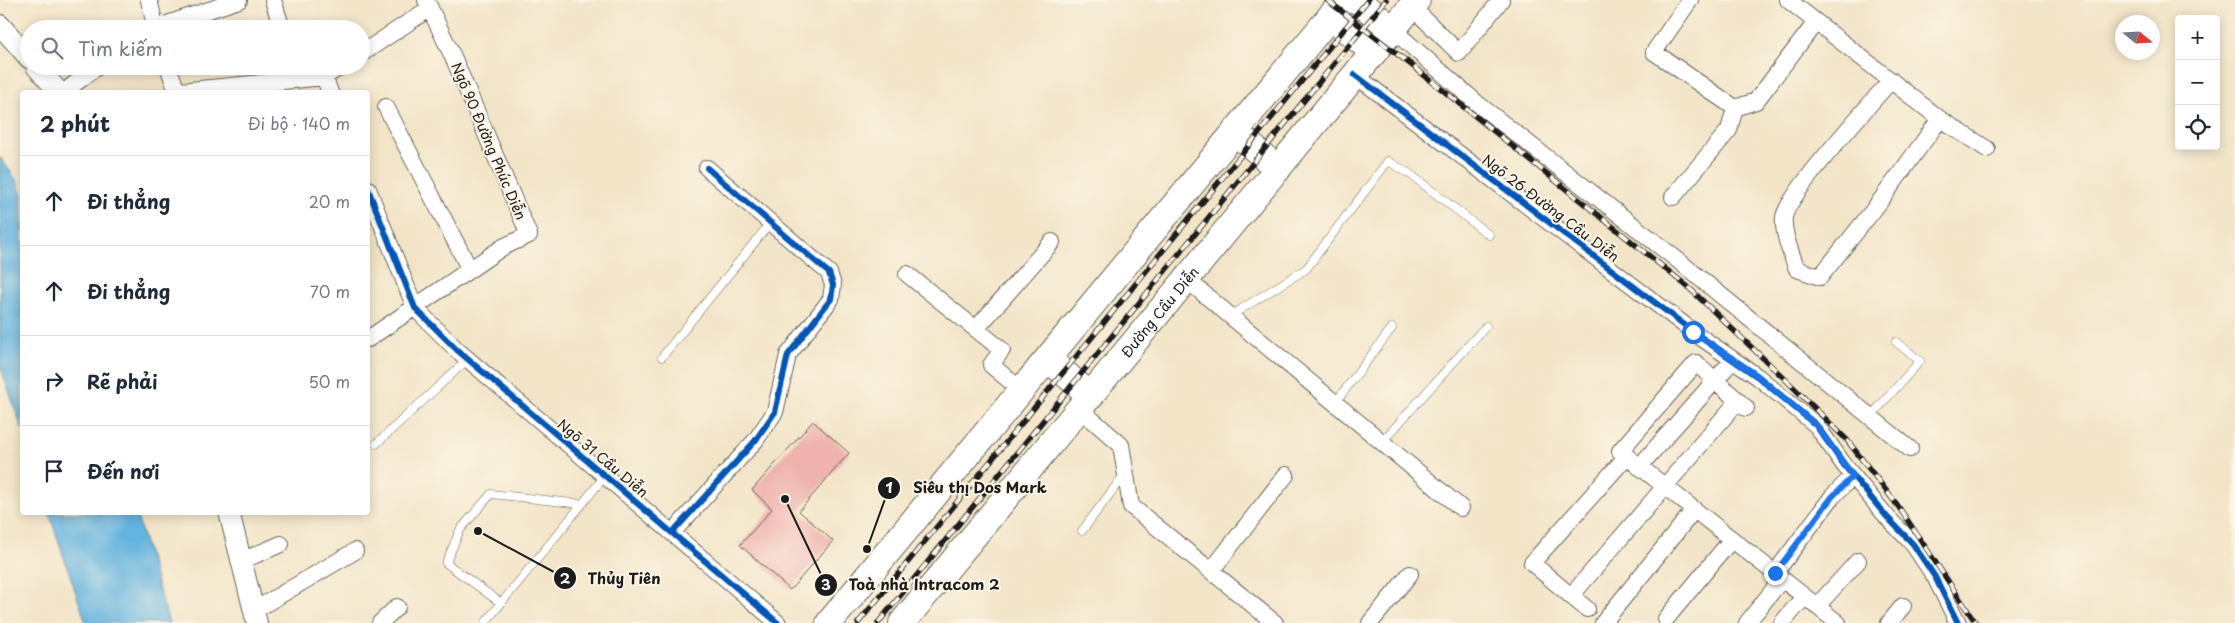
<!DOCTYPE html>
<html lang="vi">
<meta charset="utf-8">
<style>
:root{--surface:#fff;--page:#f6f6f7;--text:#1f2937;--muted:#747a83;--line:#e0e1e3}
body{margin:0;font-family:"Playpen Sans",sans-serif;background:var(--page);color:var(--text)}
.controls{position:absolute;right:15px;top:15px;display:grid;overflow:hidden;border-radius:5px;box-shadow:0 2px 12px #0003}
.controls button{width:45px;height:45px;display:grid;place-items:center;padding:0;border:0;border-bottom:1px solid var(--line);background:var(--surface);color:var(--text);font:25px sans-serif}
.compass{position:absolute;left:2115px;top:15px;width:45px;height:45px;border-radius:50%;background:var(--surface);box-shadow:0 2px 12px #0003;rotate:108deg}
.stop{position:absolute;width:15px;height:15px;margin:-11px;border:4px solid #1a73e8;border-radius:50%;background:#fff}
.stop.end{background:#1a73e8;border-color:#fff;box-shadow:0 1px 5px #0008}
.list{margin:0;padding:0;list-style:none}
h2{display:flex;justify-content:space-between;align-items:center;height:65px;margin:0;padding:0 20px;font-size:21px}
h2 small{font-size:16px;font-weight:400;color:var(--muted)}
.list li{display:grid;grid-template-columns:32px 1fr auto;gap:15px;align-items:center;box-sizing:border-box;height:90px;padding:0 20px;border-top:1px solid var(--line)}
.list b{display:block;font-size:19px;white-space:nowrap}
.list em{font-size:16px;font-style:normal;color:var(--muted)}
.icon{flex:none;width:28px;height:28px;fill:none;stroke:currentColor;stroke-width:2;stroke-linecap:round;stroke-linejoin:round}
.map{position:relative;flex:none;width:2235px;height:623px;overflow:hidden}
.search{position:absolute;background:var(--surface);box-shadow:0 2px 12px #0003;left:20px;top:20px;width:350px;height:55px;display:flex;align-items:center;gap:12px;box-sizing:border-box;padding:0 18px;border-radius:28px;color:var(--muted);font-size:19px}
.panel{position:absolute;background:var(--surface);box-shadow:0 2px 12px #0003;left:20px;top:90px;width:350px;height:425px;border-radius:5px}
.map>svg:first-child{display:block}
.water{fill:#65b4df;stroke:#40687e}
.building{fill:#efb2af}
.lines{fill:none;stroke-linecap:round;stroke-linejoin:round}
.service-casing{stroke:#676258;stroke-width:9}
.minor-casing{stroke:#676258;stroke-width:18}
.tertiary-casing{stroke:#676258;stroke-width:22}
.trunk-casing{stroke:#676258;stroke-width:28}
.service{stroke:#fff;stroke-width:8}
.minor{stroke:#fff;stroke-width:16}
.tertiary{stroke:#fff;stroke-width:20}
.trunk{stroke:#fff;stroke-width:26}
.rail-casing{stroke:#1c1c1c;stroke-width:5.5}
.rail{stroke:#fcf5e5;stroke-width:4;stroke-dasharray:11;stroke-linecap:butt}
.cycleway-casing{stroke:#fcf5e5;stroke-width:9}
.cycleway{stroke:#0057b8;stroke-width:6}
.route{stroke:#1a73e8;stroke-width:6}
.labels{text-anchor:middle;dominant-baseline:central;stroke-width:4;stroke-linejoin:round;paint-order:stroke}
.street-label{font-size:14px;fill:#1c1c1c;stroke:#fcf5e5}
.leader{fill:none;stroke:#1c1c1c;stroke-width:2}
.callout-dot{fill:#1c1c1c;stroke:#fcf5e5;stroke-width:2}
.mark-label{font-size:15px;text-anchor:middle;font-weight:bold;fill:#fff}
.callout-label{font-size:15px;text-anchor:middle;font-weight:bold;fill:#1c1c1c;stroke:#fcf5e5;stroke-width:4;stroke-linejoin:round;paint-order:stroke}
</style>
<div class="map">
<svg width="2235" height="623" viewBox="0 0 2235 623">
<rect width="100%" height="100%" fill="#fcf5e5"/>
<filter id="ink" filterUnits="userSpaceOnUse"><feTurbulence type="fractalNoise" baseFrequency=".02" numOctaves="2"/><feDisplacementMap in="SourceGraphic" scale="10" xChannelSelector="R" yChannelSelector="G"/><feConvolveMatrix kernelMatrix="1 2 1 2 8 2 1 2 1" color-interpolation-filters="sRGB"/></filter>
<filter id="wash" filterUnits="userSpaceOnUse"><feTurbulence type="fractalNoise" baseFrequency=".0096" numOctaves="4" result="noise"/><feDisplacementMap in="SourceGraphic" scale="20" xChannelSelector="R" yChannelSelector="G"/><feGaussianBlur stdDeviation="1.12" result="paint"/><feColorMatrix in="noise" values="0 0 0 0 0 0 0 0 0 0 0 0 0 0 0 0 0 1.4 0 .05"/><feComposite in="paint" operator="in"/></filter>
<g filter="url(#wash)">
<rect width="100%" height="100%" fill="#f2e4c7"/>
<path class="water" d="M0 157 17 181 22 195V429L0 365Z
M49 513H136L169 623H86Z"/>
<g id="blocks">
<path class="building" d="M813 421 849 453 799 511 833 541 790 590 740 545 772 509 752 490Z"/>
</g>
</g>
<g filter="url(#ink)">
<use href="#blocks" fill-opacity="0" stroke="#676258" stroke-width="1"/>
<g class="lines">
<g class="service-casing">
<path id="service" d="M1230 316 1306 269 1388 161 1410 174 1489 235
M662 357 771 222
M1335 403 1392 328
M1871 416 1920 361 1896 342
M1382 442 1486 326
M376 444 467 360
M1082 531 1124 475
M501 603 446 563 460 530 491 494 582 504
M485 623 605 476"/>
</g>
<g class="minor-casing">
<path id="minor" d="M149 0 156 29
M273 0 282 29
M1690 0 1654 52 1735 108
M1788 0 1940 119 1987 149
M1411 6 1459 53 1501 0
M152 29 239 0
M1393 30 1478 104 1675 258 1910 449
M361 54 430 8
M168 66 175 86 179 91 324 77 342 66
M1355 75 1699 336 1758 377 1816 425 1844 465 1887 517 1913 544 1935 577 1958 623
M324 77 330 92
M1891 80C1870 105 1789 192 1784 217 1782 232 1792 256 1797 269L1820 277 1875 208 1940 119
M64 92 98 66
M386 107 470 270
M1735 108 1756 101 1816 22
M368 189 415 308 457 350 778 623
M1673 197 1729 130 1735 108
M907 274 1002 350 991 365 1021 390
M1186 279 1461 508
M976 329 1052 242
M368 339 503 247 529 235 454 59 426 0
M1746 408 1696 363 1620 451 1838 623
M1080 409 1121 445 1131 506 1275 623
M1639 467 1733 360
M672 533 755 441 775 412 788 355 831 299 833 285 829 273 707 168
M241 561 281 544
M1211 571 1286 475
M1775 573 1832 497 1853 476
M1571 596 1532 563 1626 457
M1817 606 1858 561
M1587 609 1571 596 1738 401
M253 611 355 551
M1666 619 1732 539
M380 623 397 607
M1370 623 1410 574
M1603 623 1694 510
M1747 623 1782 579
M1782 623 1804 597
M1889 623 1903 606"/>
</g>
<g class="tertiary-casing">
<path id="tertiary" d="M0 25 29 58
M36 66 59 92
M229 512 257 623"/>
</g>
<g class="trunk-casing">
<g id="trunk">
<path d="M1357 0 1393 30"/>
<path d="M1330 17 1374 52"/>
<path d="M1235 132 1278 169"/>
<path d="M1048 359 1091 396"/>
<path d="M829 623 1344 0"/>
<path id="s1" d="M902 623 1417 0"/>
</g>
</g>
<use href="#service" class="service"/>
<use href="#minor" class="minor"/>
<use href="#tertiary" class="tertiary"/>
<use href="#trunk" class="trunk"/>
<g class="rail-casing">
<path id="rail" d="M1327 0 1414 67 1688 287 1785 379 1847 440 1898 506 1976 623
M858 623 1368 0
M878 623 1386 0"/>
</g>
<use href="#rail" class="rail"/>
<g class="cycleway-casing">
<path id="cycleway" d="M1355 75 1699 336 1758 377 1816 425 1844 465 1887 517 1913 544 1935 577 1958 623
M368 189 415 308 457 350 778 623
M672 533 755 441 775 412 788 355 831 299 833 285 829 273 707 168"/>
</g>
<use href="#cycleway" class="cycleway"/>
</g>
</g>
<g class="lines" filter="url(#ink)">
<path class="route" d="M1693 332 1758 376 1816 425 1853 476 1832 497 1775 573"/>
</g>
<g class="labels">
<g class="street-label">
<text transform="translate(489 141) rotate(67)">Ngõ 90 Đường Phúc Diễn</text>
<text transform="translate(1551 208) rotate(37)">Ngõ 26 Đường Cầu Diễn</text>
<text stroke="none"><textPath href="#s1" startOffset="404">Đường Cầu Diễn</textPath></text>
<text transform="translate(603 458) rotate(40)">Ngõ 31 Cầu Diễn</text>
</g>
</g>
<path class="leader" d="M867 549L889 488M478 531L565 578M785 499L826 585"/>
<g class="callout-dot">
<circle cx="867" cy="549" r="5"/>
<circle cx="478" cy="531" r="5"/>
<circle cx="785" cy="499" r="5"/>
<circle cx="889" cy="488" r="12"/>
<circle cx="565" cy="578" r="12"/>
<circle cx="826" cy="585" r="12"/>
</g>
<g class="mark-label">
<text x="889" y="493">1</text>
<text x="565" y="584">2</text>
<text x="826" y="590">3</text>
</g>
<g class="callout-label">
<text x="980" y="493">Siêu thị Dos Mark</text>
<text x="624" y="584">Thủy Tiên</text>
<text x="924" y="590">Toà nhà Intracom 2</text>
</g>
</svg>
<div class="controls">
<button>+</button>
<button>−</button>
<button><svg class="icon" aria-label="locate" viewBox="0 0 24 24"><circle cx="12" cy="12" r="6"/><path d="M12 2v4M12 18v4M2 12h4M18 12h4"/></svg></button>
</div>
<svg class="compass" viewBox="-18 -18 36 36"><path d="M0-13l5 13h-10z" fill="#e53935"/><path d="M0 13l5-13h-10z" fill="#747a83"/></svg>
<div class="stop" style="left:1693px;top:332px"></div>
<div class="stop end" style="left:1775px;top:573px"></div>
<div class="search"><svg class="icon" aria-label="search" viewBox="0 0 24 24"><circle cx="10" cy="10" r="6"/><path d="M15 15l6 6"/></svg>Tìm kiếm</div>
<section class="panel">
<h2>2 phút<small>Đi bộ · 140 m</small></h2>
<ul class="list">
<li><svg class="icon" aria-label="ahead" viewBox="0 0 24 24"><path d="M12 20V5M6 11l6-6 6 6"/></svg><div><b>Đi thẳng</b></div><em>20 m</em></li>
<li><svg class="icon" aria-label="ahead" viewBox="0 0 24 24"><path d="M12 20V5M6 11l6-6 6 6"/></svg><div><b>Đi thẳng</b></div><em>70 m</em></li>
<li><svg class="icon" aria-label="right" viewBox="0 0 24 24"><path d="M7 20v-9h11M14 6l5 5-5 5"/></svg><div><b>Rẽ phải</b></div><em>50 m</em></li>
<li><svg class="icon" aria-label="arrive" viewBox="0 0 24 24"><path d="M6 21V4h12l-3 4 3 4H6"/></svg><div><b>Đến nơi</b></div></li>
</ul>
</section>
</div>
